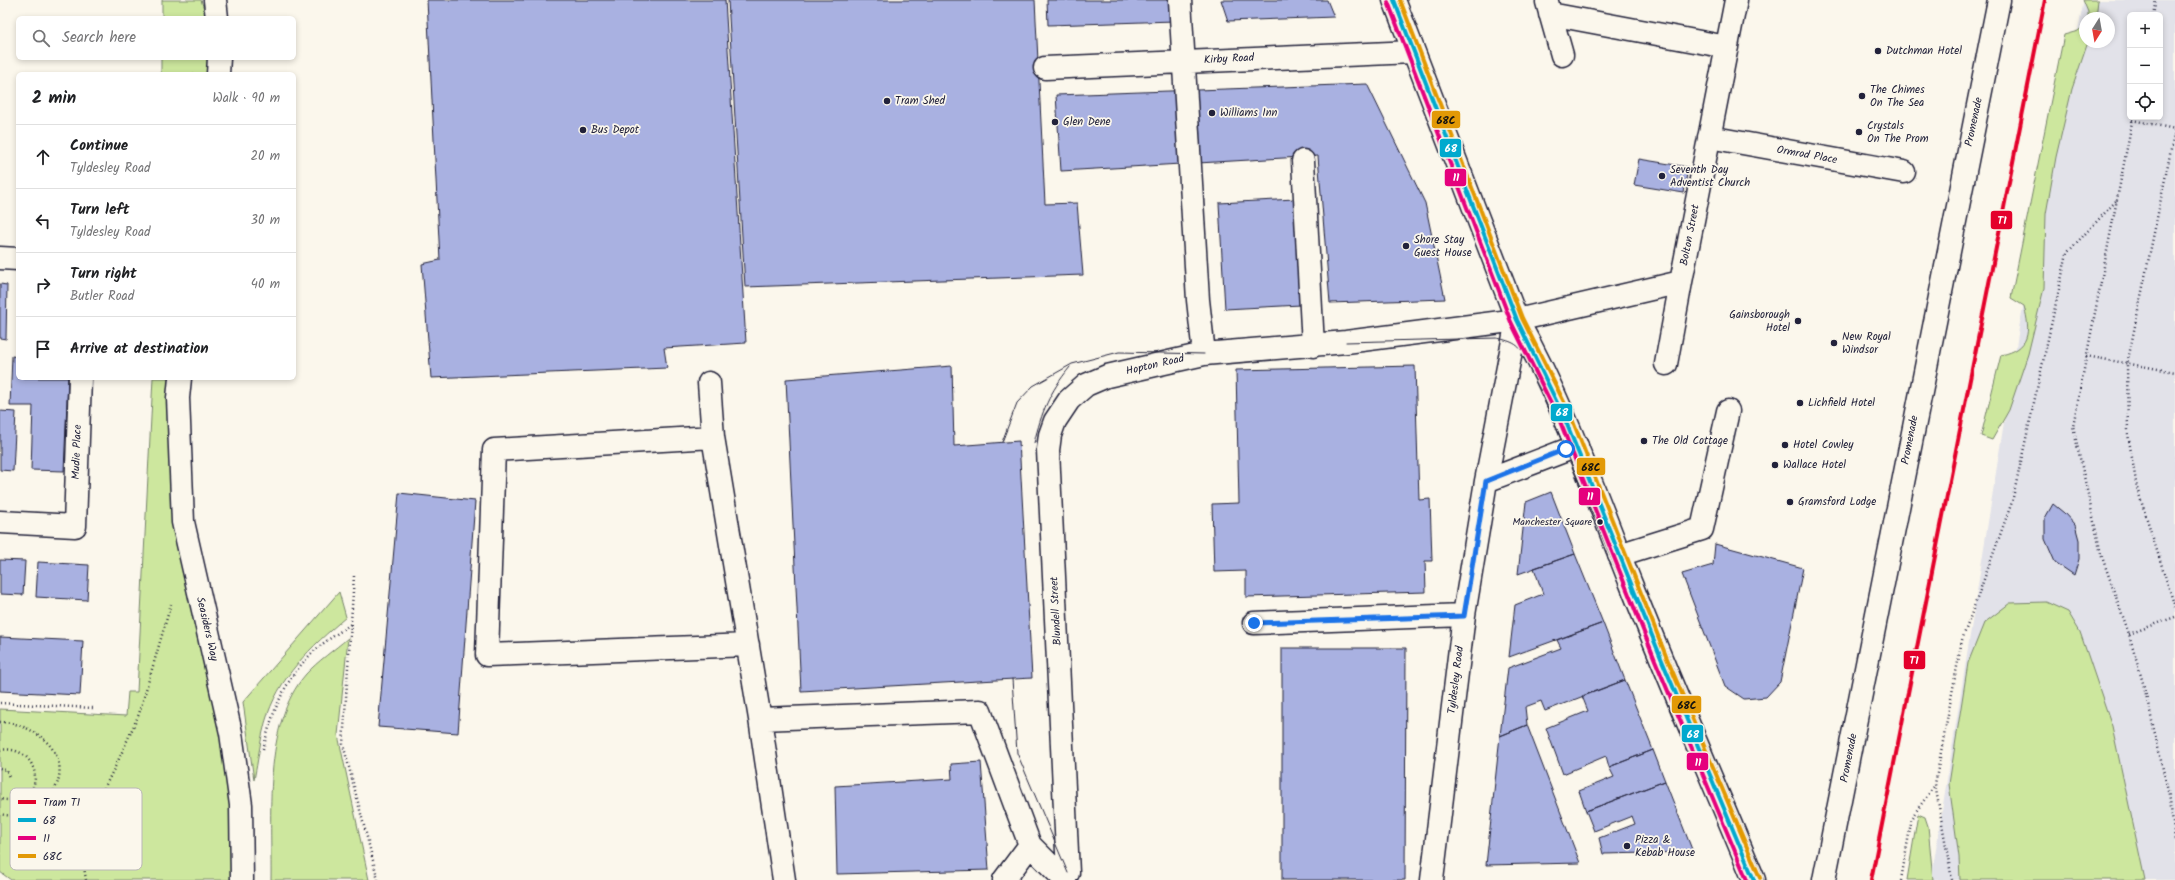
<!DOCTYPE html>
<meta charset="utf-8">
<style>
:root{--surface:#fff;--page:#f2f2f2;--text:#202124;--muted:#757577;--line:#e0e0e0}
body{margin:0;font-family:Kalam,sans-serif;background:var(--page);color:var(--text)}
.controls{position:absolute;right:12px;top:12px;display:grid;overflow:hidden;border-radius:6px;box-shadow:0 2px 6px #0003}
.controls button{width:36px;height:36px;display:grid;place-items:center;padding:0;border:0;border-bottom:1px solid var(--line);background:var(--surface);color:var(--text);font:20px sans-serif}
.compass{position:absolute;left:2079px;top:12px;width:36px;height:36px;border-radius:50%;background:var(--surface);box-shadow:0 2px 6px #0003;rotate:191deg}
.stop{position:absolute;width:12px;height:12px;margin:-9px;border:3px solid #1a73e8;border-radius:50%;background:#fff}
.stop.end{background:#1a73e8;border-color:#fff;box-shadow:0 1px 4px #0008}
.list{margin:0;padding:0;list-style:none}
h2{display:flex;justify-content:space-between;align-items:center;height:52px;margin:0;padding:0 16px;font-size:17px}
h2 small{font-size:13px;font-weight:400;color:var(--muted)}
.list li{display:grid;grid-template-columns:26px 1fr auto;gap:12px;align-items:center;box-sizing:border-box;height:64px;padding:0 16px;border-top:1px solid var(--line)}
.list b{display:block;font-size:15px;white-space:nowrap}
.list p{margin:0;font-size:13px;white-space:nowrap;color:var(--muted)}
.list em{font-size:13px;font-style:normal;color:var(--muted)}
.icon{flex:none;width:22px;height:22px;fill:none;stroke:currentColor;stroke-width:2;stroke-linecap:round;stroke-linejoin:round}
.map{position:relative;flex:none;width:2175px;height:880px;overflow:hidden}
.search{position:absolute;background:var(--surface);box-shadow:0 2px 6px #0003;left:16px;top:16px;width:280px;height:44px;display:flex;align-items:center;gap:10px;box-sizing:border-box;padding:0 14px;border-radius:6px;color:var(--muted);font-size:15px}
.panel{position:absolute;background:var(--surface);box-shadow:0 2px 6px #0003;left:16px;top:72px;width:280px;height:308px;border-radius:6px}
.map>svg:first-child{display:block}
.built{fill:#e2e2e9;fill-rule:evenodd}
.green{fill:#cde79e;stroke:#78846c}
.building{fill:#a9b1e1;stroke:#22223b}
.lines{fill:none;stroke-linecap:round;stroke-linejoin:round}
.minor-casing{stroke:#22223b;stroke-width:25}
.major-casing{stroke:#22223b;stroke-width:25}
.path{stroke:#22223b;stroke-width:2.5;stroke-dasharray:1 3;stroke-linecap:butt}
.minor{stroke:#fbf7ec;stroke-width:22}
.major{stroke:#fbf7ec;stroke-width:22}
.tram{stroke:#22223b;stroke-width:1}
.bus-1-casing{stroke:#fbf7ec;stroke-width:7}
.bus-2-casing{stroke:#fbf7ec;stroke-width:7}
.bus-3-casing{stroke:#fbf7ec;stroke-width:7}
.bus-1{stroke:#00a9ce;stroke-width:4}
.bus-2{stroke:#e5007d;stroke-width:4}
.bus-3{stroke:#e29906;stroke-width:4}
.tram-1-casing{stroke:#fbf7ec;stroke-width:7}
.tram-1{stroke:#e4002b;stroke-width:4}
.route{stroke:#1a73e8;stroke-width:5}
.poi-dot{fill:#22223b;stroke:#fbf7ec;stroke-width:1.5}
.labels{text-anchor:middle;dominant-baseline:central;stroke-width:3.5;stroke-linejoin:round;paint-order:stroke}
.bus-label{font-size:10px;fill:#22223b;stroke:#fbf7ec;text-anchor:end}
.poi-label{font-size:11px;fill:#22223b;stroke:#fbf7ec;text-anchor:start}
.street-label{font-size:11px;fill:#22223b;stroke:#fbf7ec}
.key{fill:#fbf7ec;stroke:#bab7b7;stroke-width:1}
.key-label{font-size:11px;fill:#22223b}
.line-badge{stroke:#fbf7ec;stroke-width:1.5}
.badge-label{font-size:11px;text-anchor:middle;font-weight:bold;fill:#fff}
.pale-badge-label{font-size:11px;text-anchor:middle;font-weight:bold;fill:#111}
</style>
<div class="map">
<svg width="2175" height="880" viewBox="0 0 2175 880">
<rect width="100%" height="100%" fill="#fbf7ec"/>
<filter id="ink" filterUnits="userSpaceOnUse"><feTurbulence type="fractalNoise" baseFrequency=".025" numOctaves="2"/><feDisplacementMap in="SourceGraphic" scale="8" xChannelSelector="R" yChannelSelector="G"/><feConvolveMatrix kernelMatrix="1 2 1 2 8 2 1 2 1" color-interpolation-filters="sRGB"/></filter>
<g filter="url(#ink)">
<path class="built" d="M2084 0H2175V880H1931L2019 328ZM2130 15H2160V117H2130ZM2085 18H2109V42H2085Z"/>
<path class="green" d="M162 0H201L207 18H162Z
M2083 0H2098L2096 18H2088V12Z
M2085 25V42H2088L2072 89 2056 157 2046 214 2044 288 2028 354 2009 410 1992 440 1981 436 2001 355C2030 349 2031 332 2024 306L2011 298 2064 35 2078 31Z
M161 58H209L208 74H161Z
M153 378H179L177 458 209 626 239 880H11L0 872V709L126 716 128 692H137Z
M339 592 346 617C311 647 278 677 265 723 260 741 258 761 254 780L243 702Z
M2046 602 2068 612 2080 632 2112 726 2145 880H1960L1959 857 1949 784 1968 663 1984 623 2010 603Z
M348 638 338 735 369 880H271C272 817 262 725 306 674 318 661 334 650 348 638Z
M1918 814 1925 817 1928 826 1933 880H1907Z"/>
<path class="building" d="M427 0H725L746 343 664 348 667 368 431 378 422 264 440 260Z
M728 0H1035L1045 204 1077 203 1083 275 745 287Z
M1047 0H1174L1175 21 1048 25Z
M1221 0H1327L1334 17 1228 21Z
M1367 84 1425 203 1445 299 1330 303 1318 156 1061 171 1056 95Z
M1639 159 1688 167 1684 193 1634 185Z
M1295 199 1301 305 1225 309 1219 203Z
M0 284 7 285 6 339 0 338Z
M12 356 18 357V378H68L64 471 31 470 33 406H10Z
M952 366 954 446 1019 441 1032 678 801 691 786 379Z
M1415 366 1419 500 1430 499 1432 561H1425L1426 592 1246 597V571L1214 572 1212 504 1239 503 1236 370Z
M0 411 16 412 13 471 0 470Z
M1551 492 1575 554 1518 574 1526 502Z
M399 493 475 501 458 733 378 727Z
M2053 504 2064 513 2075 525 2079 540V559L2074 575 2055 562 2045 539V518Z
M1715 544 1803 568 1780 682 1766 697 1744 699 1725 686 1682 574 1713 565Z
M1575 554 1603 623 1509 657 1515 605 1543 594 1534 568Z
M0 560 25 561 23 595 0 594Z
M38 562 89 565 87 600 36 597Z
M1603 623 1625 680 1545 711 1541 701 1525 707 1527 725 1500 736 1508 668 1561 648 1557 640Z
M0 637 83 641 80 695 0 691Z
M1282 648H1406L1405 880H1282Z
M1625 680 1653 750 1609 767 1606 756 1563 774 1546 728 1588 711 1582 696Z
M1527 725 1580 863 1486 865 1500 736Z
M1653 750 1665 781 1586 811 1579 791 1614 777 1609 767Z
M981 762 989 870 837 874 835 786 952 779 951 764Z
M1665 781 1693 852 1603 854 1599 838 1635 824 1632 816 1594 831 1586 811Z"/>
<g class="lines">
<g class="minor-casing">
<path id="minor" d="M215 0 217 18
M1180 0 1198 300 1204 354
M1547 2 1562 55
M1550 14 1727 47
M1045 68 1413 52
M218 74 219 58
M1709 137 1904 172
M1303 161 1313 346
M0 258 18 259
M1666 364 1681 282
M180 378 178 398 183 522 231 733 241 805 242 880
M709 383 713 437 760 719
M713 437 494 450 487 655 748 645
M1486 481 1577 446
M0 522 75 526 80 378
M1619 555 1702 529 1728 411
M1254 623 1464 615
M1068 873 1048 450 1050 435 1055 421 1069 400 1086 385 1107 376 1204 354 1346 342 1517 320 1681 282 1736 0
M784 880 760 719 980 711 1030 845 1065 880
M1004 880 1030 845
M1432 880 1464 615 1486 481 1517 320"/>
</g>
<g class="major-casing">
<path id="major" d="M1394 0 1517 320C1564 404 1595 494 1631 584 1670 683 1713 781 1754 880
M1824 880 1999 0"/>
</g>
<path class="path" d="M2153 15 2156 0
M2133 117 2073 426 2101 554 2129 634 2145 690 2170 800 2175 840
M2132 120 2175 129
M2175 130 2127 365 2128 434 2137 488 2175 607
M2086 356 2175 372
M354 576 343 744 378 880
M2129 634 2175 617
M0 703 93 708
M0 722C28 722 68 747 58 781 51 805 24 820 0 814
M263 749C273 711 283 682 312 653 323 642 339 633 352 623
M0 750C43 743 50 809 0 799
M0 768 7 771 9 778
M86 880 83 861 89 818 118 761 139 714 171 604
M1901 880 1912 817 1935 785
M1952 880 1935 784 1962 640 2012 502 2067 253 2116 201"/>
<use href="#minor" class="minor"/>
<use href="#major" class="major"/>
<path class="tram" d="M1517 320 1532 334 1556 383 1625 552 1764 880
M1346 342 1497 338C1514 342 1519 344 1528 360L1746 880
M1002 442 1017 403 1033 386 1072 364 1119 352 1204 354
M1034 443C1042 411 1049 393 1070 367
M1012 679 1017 753 1068 873"/>
<g class="bus-1-casing">
<path id="bus-1" d="M1394 0 1517 320 1564 417 1661 658 1754 880"/>
</g>
<g class="bus-2-casing">
<path id="bus-2" d="M1388 2 1511 322 1559 419 1655 660 1747 880"/>
</g>
<g class="bus-3-casing">
<path id="bus-3" d="M1400 0 1522 318 1570 414 1666 656 1760 878"/>
</g>
<use href="#bus-1" class="bus-1"/>
<use href="#bus-2" class="bus-2"/>
<use href="#bus-3" class="bus-3"/>
<g class="tram-1-casing">
<path id="tram-1" d="M1871 880 2045 0"/>
</g>
<use href="#tram-1" class="tram-1"/>
</g>
</g>
<g class="lines" filter="url(#ink)">
<path class="route" d="M1254 623 1464 616 1486 481 1566 449"/>
</g>
<g class="poi-dot">
<circle cx="1878" cy="51" r="4"/>
<circle cx="1862" cy="96" r="4"/>
<circle cx="887" cy="101" r="4"/>
<circle cx="1212" cy="113" r="4"/>
<circle cx="1055" cy="122" r="4"/>
<circle cx="583" cy="130" r="4"/>
<circle cx="1859" cy="132" r="4"/>
<circle cx="1662" cy="176" r="4"/>
<circle cx="1406" cy="246" r="4"/>
<circle cx="1798" cy="321" r="4"/>
<circle cx="1834" cy="343" r="4"/>
<circle cx="1800" cy="403" r="4"/>
<circle cx="1644" cy="441" r="4"/>
<circle cx="1785" cy="445" r="4"/>
<circle cx="1775" cy="465" r="4"/>
<circle cx="1790" cy="502" r="4"/>
<circle cx="1600" cy="522" r="3.5"/>
<circle cx="1627" cy="846" r="4"/>
</g>
<g class="labels">
<g class="bus-label">
<text x="1592" y="522">Manchester Square</text>
</g>
<g class="poi-label">
<text x="1886" y="51">Dutchman Hotel</text>
<text x="1870" y="90">The Chimes<tspan x="1870" dy="13">On The Sea</tspan></text>
<text x="895" y="101">Tram Shed</text>
<text x="1220" y="113">Williams Inn</text>
<text x="1063" y="122">Glen Dene</text>
<text x="1867" y="126">Crystals<tspan x="1867" dy="13">On The Prom</tspan></text>
<text x="591" y="130">Bus Depot</text>
<text x="1670" y="170">Seventh Day<tspan x="1670" dy="13">Adventist Church</tspan></text>
<text x="1414" y="240">Shore Stay<tspan x="1414" dy="13">Guest House</tspan></text>
<text x="1790" y="315" text-anchor="end">Gainsborough<tspan x="1790" dy="13">Hotel</tspan></text>
<text x="1842" y="337">New Royal<tspan x="1842" dy="13">Windsor</tspan></text>
<text x="1808" y="403">Lichfield Hotel</text>
<text x="1652" y="441">The Old Cottage</text>
<text x="1793" y="445">Hotel Cowley</text>
<text x="1783" y="465">Wallace Hotel</text>
<text x="1798" y="502">Gramsford Lodge</text>
<text x="1635" y="840">Pizza &amp;<tspan x="1635" dy="13">Kebab House</tspan></text>
</g>
<g class="street-label">
<text transform="translate(1229 59) rotate(-3)">Kirby Road</text>
<text transform="translate(1974 122) rotate(-78)">Promenade</text>
<text transform="translate(1807 155) rotate(10)">Ormrod Place</text>
<text transform="translate(1690 235) rotate(-79)">Bolton Street</text>
<text transform="translate(1155 365) rotate(-13)">Hopton Road</text>
<text transform="translate(1910 440) rotate(-79)">Promenade</text>
<text transform="translate(77 452) rotate(-88)">Mudie Place</text>
<text transform="translate(1056 611) rotate(-93)">Blundell Street</text>
<text transform="translate(207 629) rotate(77)">Seasiders Way</text>
<text transform="translate(1456 680) rotate(-83)">Tyldesley Road</text>
<text transform="translate(1849 758) rotate(-79)">Promenade</text>
</g>
</g>
<rect x="10" y="788" width="132" height="82" rx="6" class="key"/>
<rect x="18" y="800" width="18" height="4" fill="#e4002b"/>
<rect x="18" y="818" width="18" height="4" fill="#00a9ce"/>
<rect x="18" y="836" width="18" height="4" fill="#e5007d"/>
<rect x="18" y="854" width="18" height="4" fill="#e29906"/>
<g class="key-label">
<text x="43" y="806">Tram T1</text>
<text x="43" y="824">68</text>
<text x="43" y="842">11</text>
<text x="43" y="860">68C</text>
</g>
<g class="line-badge">
<rect x="1431" y="110" width="30" height="19" rx="4" fill="#e29906"/>
<rect x="1439" y="138" width="23" height="20" rx="4" fill="#00a9ce"/>
<rect x="1444" y="168" width="23" height="19" rx="4" fill="#e5007d"/>
<rect x="1990" y="210" width="23" height="20" rx="4" fill="#e4002b"/>
<rect x="1550" y="403" width="23" height="19" rx="4" fill="#00a9ce"/>
<rect x="1576" y="457" width="30" height="19" rx="4" fill="#e29906"/>
<rect x="1578" y="487" width="23" height="19" rx="4" fill="#e5007d"/>
<rect x="1903" y="650" width="23" height="20" rx="4" fill="#e4002b"/>
<rect x="1671" y="695" width="31" height="19" rx="4" fill="#e29906"/>
<rect x="1681" y="724" width="23" height="19" rx="4" fill="#00a9ce"/>
<rect x="1686" y="752" width="23" height="19" rx="4" fill="#e5007d"/>
</g>
<g class="badge-label">
<text x="1451" y="152">68</text>
<text x="1456" y="181">11</text>
<text x="2002" y="224">T1</text>
<text x="1562" y="416">68</text>
<text x="1590" y="500">11</text>
<text x="1914" y="664">T1</text>
<text x="1693" y="738">68</text>
<text x="1698" y="766">11</text>
</g>
<g class="pale-badge-label">
<text x="1446" y="124">68C</text>
<text x="1591" y="471">68C</text>
<text x="1687" y="709">68C</text>
</g>
</svg>
<div class="controls">
<button>+</button>
<button>−</button>
<button><svg class="icon" aria-label="locate" viewBox="0 0 24 24"><circle cx="12" cy="12" r="6"/><path d="M12 2v4M12 18v4M2 12h4M18 12h4"/></svg></button>
</div>
<svg class="compass" viewBox="-18 -18 36 36"><path d="M0-13l5 13h-10z" fill="#e53935"/><path d="M0 13l5-13h-10z" fill="#757577"/></svg>
<div class="stop" style="left:1566px;top:449px"></div>
<div class="stop end" style="left:1254px;top:623px"></div>
<div class="search"><svg class="icon" aria-label="search" viewBox="0 0 24 24"><circle cx="10" cy="10" r="6"/><path d="M15 15l6 6"/></svg>Search here</div>
<section class="panel">
<h2>2 min<small>Walk · 90 m</small></h2>
<ul class="list">
<li><svg class="icon" aria-label="ahead" viewBox="0 0 24 24"><path d="M12 20V5M6 11l6-6 6 6"/></svg><div><b>Continue</b><p>Tyldesley Road</p></div><em>20 m</em></li>
<li><svg class="icon" aria-label="left" viewBox="0 0 24 24"><path d="M17 20v-9H6M10 6l-5 5 5 5"/></svg><div><b>Turn left</b><p>Tyldesley Road</p></div><em>30 m</em></li>
<li><svg class="icon" aria-label="right" viewBox="0 0 24 24"><path d="M7 20v-9h11M14 6l5 5-5 5"/></svg><div><b>Turn right</b><p>Butler Road</p></div><em>40 m</em></li>
<li><svg class="icon" aria-label="arrive" viewBox="0 0 24 24"><path d="M6 21V4h12l-3 4 3 4H6"/></svg><div><b>Arrive at destination</b></div></li>
</ul>
</section>
</div>
